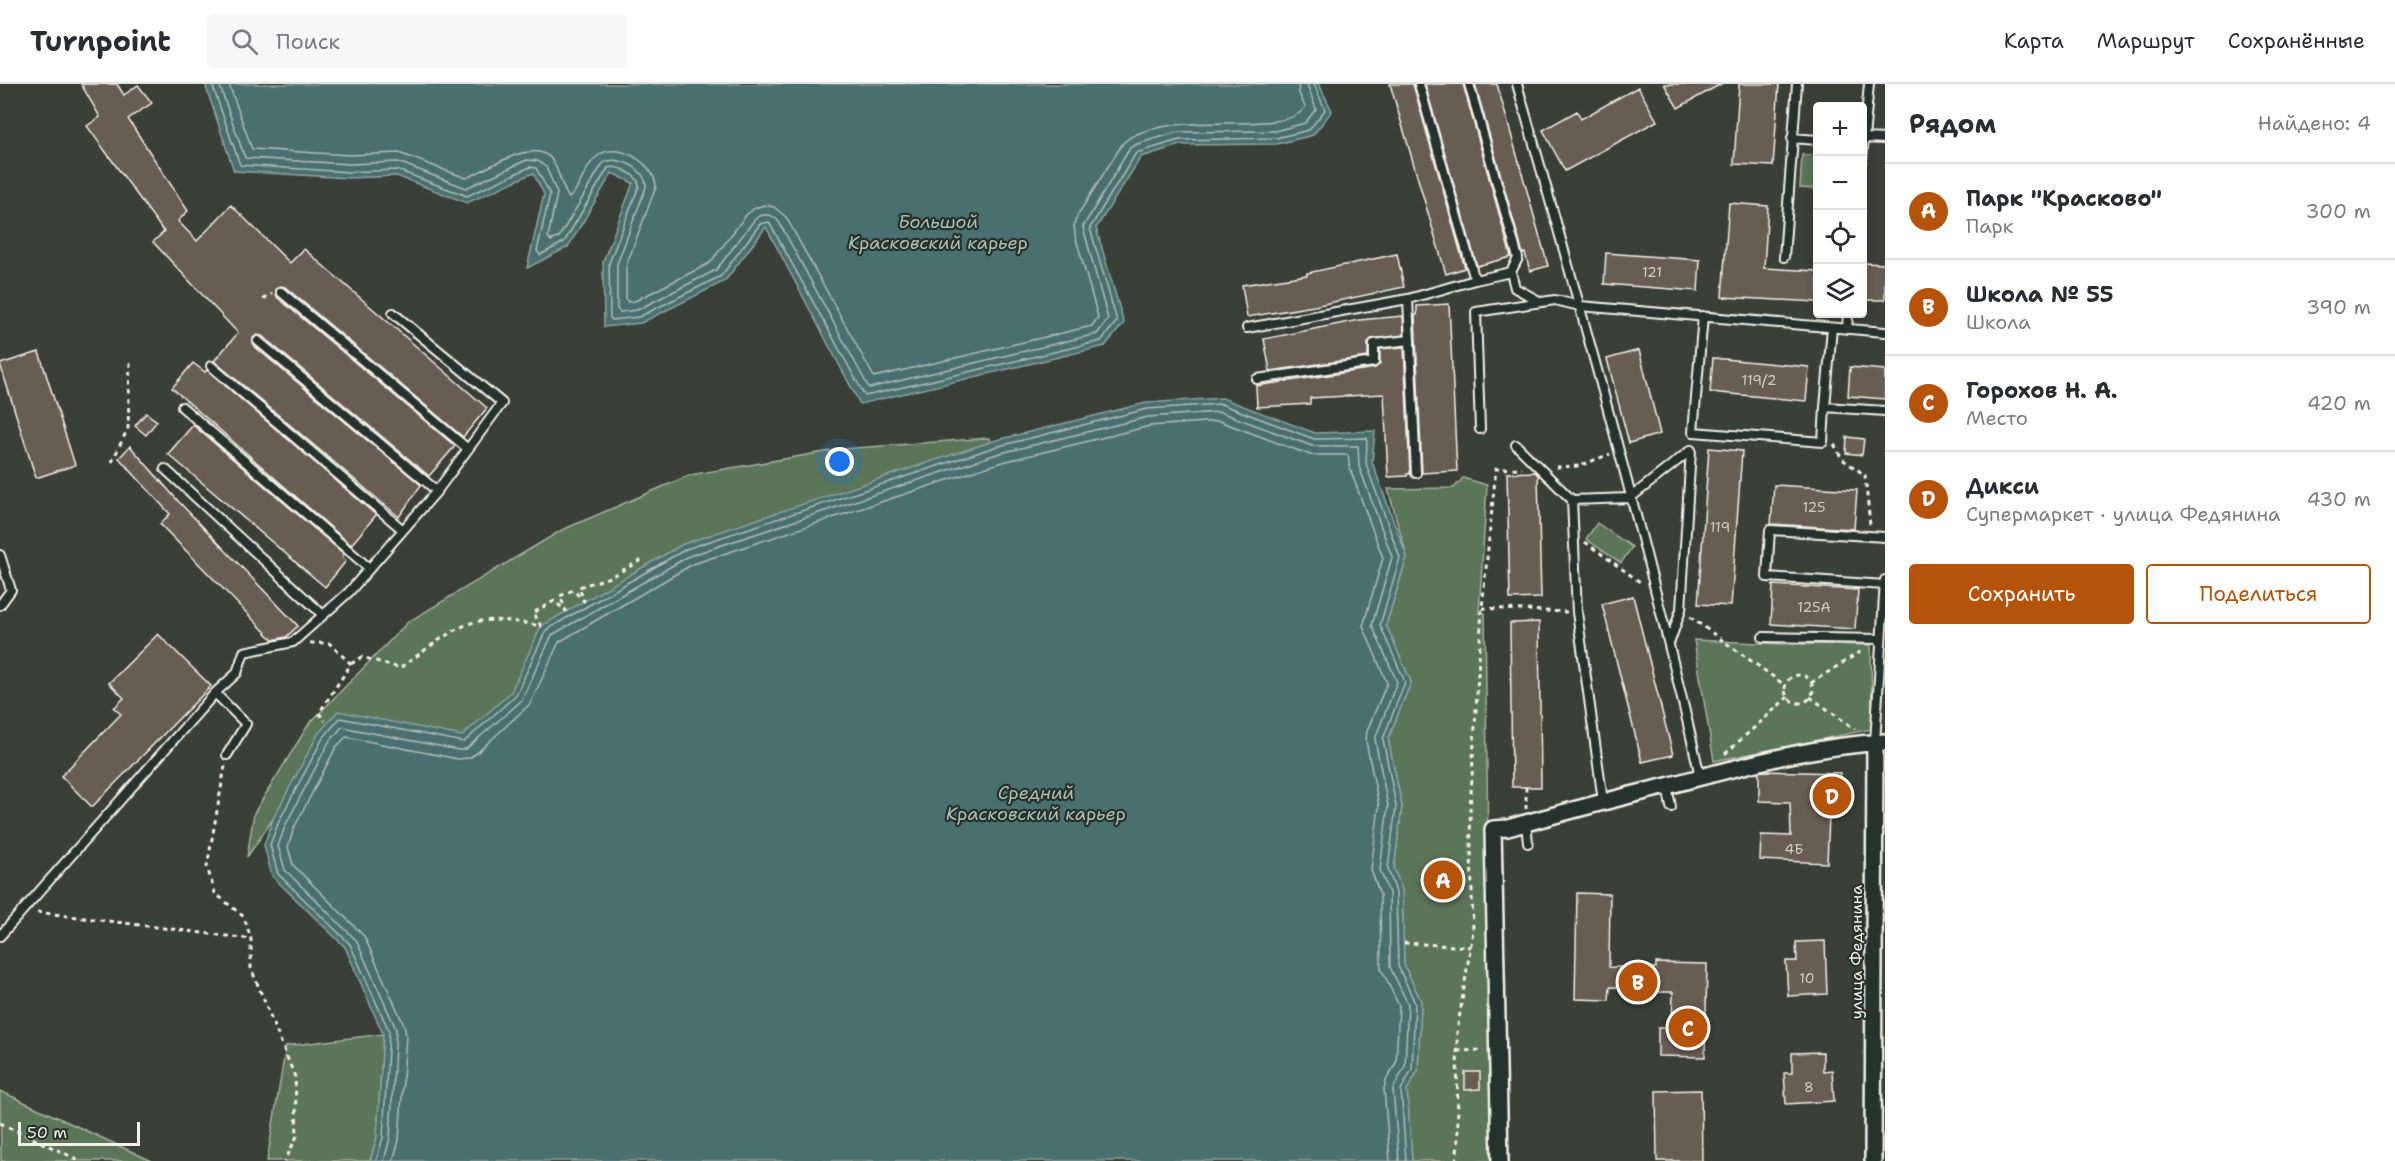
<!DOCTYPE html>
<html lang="ru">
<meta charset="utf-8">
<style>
:root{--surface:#fff;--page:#f7f7f7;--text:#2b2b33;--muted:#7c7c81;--line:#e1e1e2;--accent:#b45309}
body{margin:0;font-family:"Shantell Sans",sans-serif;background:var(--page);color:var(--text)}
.controls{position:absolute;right:18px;top:18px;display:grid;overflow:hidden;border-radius:6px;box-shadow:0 3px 9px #0003}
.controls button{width:54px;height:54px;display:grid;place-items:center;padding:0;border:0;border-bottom:2px solid var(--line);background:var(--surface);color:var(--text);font:30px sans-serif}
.scale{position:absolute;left:18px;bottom:15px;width:122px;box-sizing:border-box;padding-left:6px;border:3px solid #f4f1e8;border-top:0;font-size:16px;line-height:21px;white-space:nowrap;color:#f4f1e8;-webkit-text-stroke:4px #26332d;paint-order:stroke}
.you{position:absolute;left:840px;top:378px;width:21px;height:21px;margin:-15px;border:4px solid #fff;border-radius:50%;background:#1a73e8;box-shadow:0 0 0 9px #1a73e833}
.badge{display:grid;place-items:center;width:39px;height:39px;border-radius:50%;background:var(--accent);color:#fff;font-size:20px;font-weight:700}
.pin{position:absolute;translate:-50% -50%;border:3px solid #fff;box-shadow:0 2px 6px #0006}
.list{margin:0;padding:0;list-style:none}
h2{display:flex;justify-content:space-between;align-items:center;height:78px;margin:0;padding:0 24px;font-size:26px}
h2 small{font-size:20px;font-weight:400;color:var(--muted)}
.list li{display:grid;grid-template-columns:39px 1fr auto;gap:18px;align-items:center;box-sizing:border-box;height:96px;padding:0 24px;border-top:2px solid var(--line)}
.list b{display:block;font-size:22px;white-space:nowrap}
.list p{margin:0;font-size:20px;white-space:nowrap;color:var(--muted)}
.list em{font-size:20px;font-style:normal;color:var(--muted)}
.actions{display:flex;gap:12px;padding:18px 24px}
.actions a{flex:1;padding:14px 0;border:2px solid var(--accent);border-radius:6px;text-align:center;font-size:21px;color:var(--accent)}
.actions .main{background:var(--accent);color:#fff}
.icon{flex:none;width:33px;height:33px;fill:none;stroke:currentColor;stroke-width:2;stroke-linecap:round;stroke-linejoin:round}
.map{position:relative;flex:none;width:1885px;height:1077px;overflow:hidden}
header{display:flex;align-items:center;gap:36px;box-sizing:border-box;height:84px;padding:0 30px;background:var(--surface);border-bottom:2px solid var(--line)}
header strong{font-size:28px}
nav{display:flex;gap:33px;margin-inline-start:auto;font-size:21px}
.search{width:420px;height:54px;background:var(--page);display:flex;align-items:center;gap:15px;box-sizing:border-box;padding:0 21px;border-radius:6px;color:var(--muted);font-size:22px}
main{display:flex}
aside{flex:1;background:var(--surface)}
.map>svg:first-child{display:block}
.green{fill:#5a7459;stroke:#a7b2a0;stroke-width:1.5}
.water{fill:#4a6f6e;stroke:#8ea39f;stroke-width:1.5}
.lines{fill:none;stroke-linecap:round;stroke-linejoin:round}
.shore{stroke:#b0bdb7;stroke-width:1.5}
.building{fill:#675d53;stroke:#f4f1e8;stroke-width:1.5}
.service-casing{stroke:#f4f1e8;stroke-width:12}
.minor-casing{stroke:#f4f1e8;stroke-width:20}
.path{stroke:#f4f1e8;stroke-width:3;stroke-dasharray:4.5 4.5;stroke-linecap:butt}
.service{stroke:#26332d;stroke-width:8}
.minor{stroke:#26332d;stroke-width:15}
.labels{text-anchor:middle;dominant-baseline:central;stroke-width:4.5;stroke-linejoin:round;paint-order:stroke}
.number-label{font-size:14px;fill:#d1ccc3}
.street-label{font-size:16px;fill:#f4f1e8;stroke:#26332d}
.water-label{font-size:18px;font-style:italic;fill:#b0bdb7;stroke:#26332d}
</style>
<header>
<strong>Turnpoint</strong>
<div class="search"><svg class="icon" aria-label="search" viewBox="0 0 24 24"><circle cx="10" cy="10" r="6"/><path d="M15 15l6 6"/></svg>Поиск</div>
<nav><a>Карта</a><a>Маршрут</a><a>Сохранённые</a></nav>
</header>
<main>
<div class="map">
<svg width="1885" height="1077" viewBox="0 0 1885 1077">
<rect width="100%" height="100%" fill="#3a4038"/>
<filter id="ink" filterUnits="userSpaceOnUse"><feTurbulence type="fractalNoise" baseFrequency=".0167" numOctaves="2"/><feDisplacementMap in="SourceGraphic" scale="12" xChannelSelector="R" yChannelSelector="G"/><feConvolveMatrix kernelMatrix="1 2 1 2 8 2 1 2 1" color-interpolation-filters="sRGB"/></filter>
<g filter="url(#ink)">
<path class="green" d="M1802 71H1817V105L1800 104Z
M989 354 990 363 515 610 469 658 292 702 273 735 247 773 254 729 309 640 408 538 562 446 690 391 842 365Z
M1463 394 1487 401 1479 529H1485L1492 1077H1412L1407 1006 1418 987 1421 917 1404 881 1402 806 1394 785 1402 722 1388 655 1411 598 1386 541 1407 473 1388 405 1454 404Z
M1597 439 1632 463 1621 479 1586 455Z
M1694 556 1782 560 1871 561 1872 645 1714 677Z
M383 950 377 1053 370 1077H267L286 962Z
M0 1007 152 1077H1Z"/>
<path class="water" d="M205 0H1319L1332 27 1313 51 1277 60 1180 61 1141 73 1096 144 1124 239 1105 262 860 320 766 143 725 197 641 239 604 243 603 178 633 99 612 89 568 163 527 184 544 110 533 89 467 119 397 92 349 94 234 87Z
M1222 314 1315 349 1375 347 1372 378 1407 473 1386 541 1411 598 1388 655 1402 722 1394 785 1402 806 1404 881 1421 917 1418 987 1407 1006 1412 1077H370L377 1053 383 950 345 863 272 792 264 761 273 735 318 650 338 627 462 652 511 608 541 542 683 460 993 357 1146 319Z"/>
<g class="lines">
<path class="shore" d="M212 0 240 81 349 88 397 86 467 112 530 83 536 84 550 110 537 167 540 171 564 158 608 84C618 81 639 91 639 102L609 179 610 233 612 236 639 233 721 192 760 140 769 138 865 312 1101 257 1117 237 1090 144 1136 69 1179 56 1276 54 1309 46 1325 26 1314 0
M219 0 245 74 349 80 398 78 466 104 527 76 538 77 546 83 557 109 548 153 551 157 559 153 603 79C618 70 647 85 646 103L617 180V225L620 228 637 226 716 186 755 135C764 128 773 130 779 138L869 304 1097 250 1108 235 1083 143 1130 64 1137 60 1178 48 1275 47 1305 39 1316 25 1307 0
M229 0 252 65 349 71 399 69 466 94C487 86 534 52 552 76 559 86 563 107 569 114 582 103 584 81 599 71 618 57 656 80 656 103L626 182V215L628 218 635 217 710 179 747 130 755 124 764 121 774 123 786 133 874 293 1092 242 1098 233 1075 151 1074 141 1077 132 1123 59C1162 22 1288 55 1305 23L1299 9 1298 0
M376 1077 383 1054 389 947 350 860 278 790 270 761 279 737 323 654 340 634 464 658 516 611 546 546 686 465 995 363 1147 325 1221 320 1314 355 1367 354 1366 380 1400 474 1380 541 1405 598 1383 655 1396 722 1388 785 1396 808 1398 882 1415 919 1412 985 1401 1006 1406 1077
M384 1077 390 1054 396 945 356 856 285 786 278 762 286 740 329 658 342 643 459 666 466 665 521 617 552 551 689 472 997 370 1148 333 1220 328 1312 362H1358L1359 382 1392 473 1372 541 1397 598 1375 655 1388 722 1380 786 1389 809 1390 883 1408 920 1405 982 1393 1005 1399 1077
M393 1077 399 1056 406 951 404 941 364 852 293 781 288 763 294 744 336 663 346 653 458 675 469 674 477 669 530 620 559 558 693 480 999 379 1150 342 1219 337 1310 371H1348L1350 385 1383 474 1363 542 1387 599 1367 647 1366 657 1379 722 1371 786 1380 811 1381 884 1399 922 1396 979 1386 996 1384 1005 1390 1077"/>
</g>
<path class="building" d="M81 0H117L124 11 138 1 152 19 128 35 188 127 178 137 197 157 231 121 290 179 304 165 487 324 463 353 285 203 280 202 276 205 277 213 455 362 429 392 262 252 257 251 253 254 254 262 421 401 399 433 214 277 238 249 153 158 164 148 87 42 100 33Z
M1390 0H1413L1465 184 1446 190Z
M1425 0H1463L1511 173 1477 182Z
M1475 0H1497L1548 182 1530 187 1525 169 1523 170Z
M1664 0H1721L1678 24Z
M1739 0H1779L1773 82 1734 80Z
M1638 3 1657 37 1565 87 1543 46 1577 27 1581 35Z
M1729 119 1768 122 1764 184 1818 187V218L1722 213Z
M1606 169 1700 176 1698 207 1604 200Z
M1397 170 1404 203 1314 222 1247 233 1242 201 1307 191V189Z
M1863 179 1885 180V216H1863Z
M1449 220 1457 387 1422 389 1415 231H1417V222Z
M1403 232 1404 251 1371 255 1368 259V273L1270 287 1264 255 1359 236Z
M1404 263 1410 390H1407V392L1388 393 1384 310 1310 314V320L1257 323 1256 302 1375 284 1380 280V265Z
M1639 266 1660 350 1629 359 1607 275Z
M39 268 75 381 36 394 0 280Z
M1713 274 1809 283 1806 317 1710 308Z
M193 279 205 288 207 286 376 431 351 461 172 304Z
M1850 283 1885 286V315L1848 312Z
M146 329 157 337 146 351 135 342Z
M193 341 344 470 342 473 346 477 325 503 168 370Z
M1847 353 1864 355 1862 371 1846 369Z
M130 362 179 418 298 542 286 553 273 556 160 440 170 430 119 374Z
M1709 364 1742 367 1731 522 1698 520Z
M1535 388 1538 391 1541 514 1510 515 1507 389Z
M1774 401 1857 406 1854 445 1771 440Z
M1773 501 1858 506 1855 545 1771 540Z
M1633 512 1673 671 1642 678 1602 520Z
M1539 538 1541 703H1512L1510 539Z
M158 550 211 602 92 723 61 692 121 630 114 624 124 614 109 599Z
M1762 687 1840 689 1839 733H1829L1827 779 1760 776 1761 751 1791 752 1790 718 1759 717V688Z
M1577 809 1610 810 1609 883 1656 884V879L1707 880 1705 973 1658 972V944H1672L1673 908H1656V904L1610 903 1609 916 1575 915Z
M1825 857 1827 910 1788 912 1786 877H1797L1796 858Z
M1823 968V987L1832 986 1834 1017 1786 1020 1784 989H1792V969Z
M1465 988H1480V1005L1465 1006Z
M1701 1006 1702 1077H1657L1656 1007Z"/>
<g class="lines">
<g class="service-casing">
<path id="service" d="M1419 0 1475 196 1511 188
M1469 0 1518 174 1511 188 1515 204 1541 218
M1517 0C1582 229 1647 459 1700 692
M1792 54 1818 56
M1864 54 1869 0
M1862 75 1864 54 1885 55
M1784 173 1797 0
M281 208 468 365
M1408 215 1416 389
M1703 232 1693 348 1823 358 1825 323
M1247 244 1408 215 1475 196
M1832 244 1825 323 1885 327
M1847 245 1848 230
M258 257 437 407
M211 282 403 446
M1257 295 1374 278V260L1410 256
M182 323 369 484
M1480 345 1476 228 1555 216 1580 222 1885 248
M1516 361 1572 416
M165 385 323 531
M0 471 11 506 0 521
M1885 501 1767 493 1770 446 1885 453
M1763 553 1881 555
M215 609 246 640 227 671
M1875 659 1885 496
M1667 702 1671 723
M1603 717 1577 528 1572 416 1630 414 1691 366 1681 526 1670 557
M1526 739 1528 759
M0 852 215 609 237 589 244 568 293 558 349 508 437 407 502 319 393 229"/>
</g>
<g class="minor-casing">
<path id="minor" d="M1500 1077 1493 745 1508 744C1561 729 1613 715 1667 702 1739 683 1810 662 1885 658
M1873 1077 1875 659"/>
</g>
<path class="path" d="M263 215 272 210
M1834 360 1842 375 1865 391 1870 441
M112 378 128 344 130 279
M1556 383 1579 382 1610 370
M1585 458 1640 498
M1482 524 1567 528
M1690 533 1786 602
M310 559H329L351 580 319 629 325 637
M351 580 362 573 400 584C419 571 449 546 471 539 493 533 519 538 541 542L533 529 554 517 566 527 560 512 573 506 584 517 579 503 610 493 642 476
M1785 605a14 14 0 1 1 28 0a14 14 0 1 1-28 0Z
M1811 599 1863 566
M1810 613 1855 645
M1725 670 1788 613
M225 682 207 783 215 809 244 833 251 855V884L295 993 297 1052 285 1077
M1526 703V725
M37 828 250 855
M1404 859 1471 863
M1457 967 1482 966
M0 1039 81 1077
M1456 1077 1458 1059 1457 948 1473 847 1470 726 1482 524 1496 385 1522 384"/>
<use href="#service" class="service"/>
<use href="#minor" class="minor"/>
</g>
</g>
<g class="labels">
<g class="number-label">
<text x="1652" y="188">121</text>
<text x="1759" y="296">119/2</text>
<text x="1814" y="423">125</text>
<text x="1720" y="443">119</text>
<text x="1814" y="523">125А</text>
<text x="1794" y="765">4Б</text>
<text x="1807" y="894">10</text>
<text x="1809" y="1003">8</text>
</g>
<g class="street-label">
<text transform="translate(1856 868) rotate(-90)">улица Федянина</text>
</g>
<g class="water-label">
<text x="938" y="138">Большой<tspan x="938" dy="21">Красковский карьер</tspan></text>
<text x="1036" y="709">Средний<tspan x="1036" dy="21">Красковский карьер</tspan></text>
</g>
</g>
</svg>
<div class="controls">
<button>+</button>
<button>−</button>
<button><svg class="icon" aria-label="locate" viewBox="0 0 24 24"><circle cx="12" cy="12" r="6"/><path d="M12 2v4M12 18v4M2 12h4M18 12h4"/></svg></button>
<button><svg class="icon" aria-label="layers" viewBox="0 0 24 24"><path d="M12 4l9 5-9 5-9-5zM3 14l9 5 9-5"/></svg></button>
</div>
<div class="scale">50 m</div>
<div class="you"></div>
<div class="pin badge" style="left:1443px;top:796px">A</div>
<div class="pin badge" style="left:1638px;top:898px">B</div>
<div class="pin badge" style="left:1688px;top:944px">C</div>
<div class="pin badge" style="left:1832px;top:712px">D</div>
</div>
<aside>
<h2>Рядом<small>Найдено: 4</small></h2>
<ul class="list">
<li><span class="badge">A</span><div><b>Парк &quot;Красково&quot;</b><p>Парк</p></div><em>300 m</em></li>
<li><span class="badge">B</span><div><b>Школа № 55</b><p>Школа</p></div><em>390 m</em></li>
<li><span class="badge">C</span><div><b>Горохов Н. А.</b><p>Место</p></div><em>420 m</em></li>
<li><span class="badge">D</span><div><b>Дикси</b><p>Супермаркет · улица Федянина</p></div><em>430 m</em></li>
</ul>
<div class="actions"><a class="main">Сохранить</a><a>Поделиться</a></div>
</aside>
</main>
